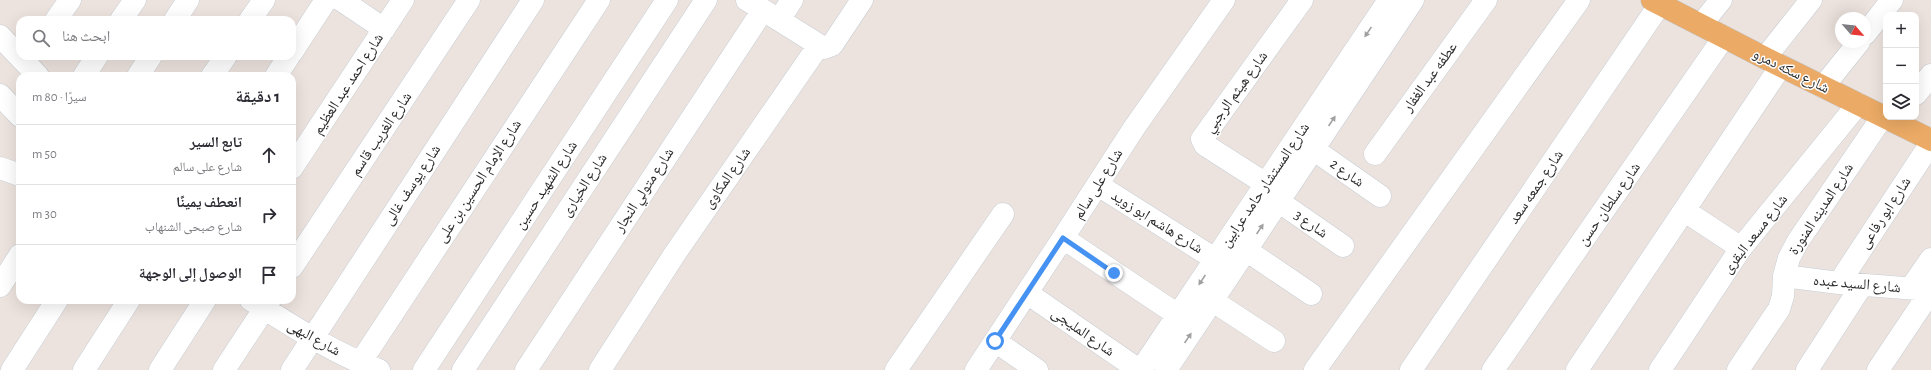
<!DOCTYPE html>
<html lang="ar">
<meta charset="utf-8">
<style>
:root{--surface:#fff;--page:#f7f7f7;--text:#2b2b33;--muted:#7c7c81;--line:#e1e1e2}
body{margin:0;font-family:"Alegreya Sans","Noto Naskh Arabic",sans-serif;background:var(--page);color:var(--text);direction:rtl}
.controls{position:absolute;right:12px;top:12px;display:grid;overflow:hidden;border-radius:8px;box-shadow:0 4px 16px #0002}
.controls button{width:36px;height:36px;display:grid;place-items:center;padding:0;border:0;border-bottom:1px solid var(--line);background:var(--surface);color:var(--text);font:20px sans-serif}
.compass{position:absolute;left:1835px;top:12px;width:36px;height:36px;border-radius:50%;background:var(--surface);box-shadow:0 4px 16px #0002;rotate:118deg}
.stop{position:absolute;width:12px;height:12px;margin:-9px;border:3px solid #4592f3;border-radius:50%;background:#fff}
.stop.end{background:#4592f3;border-color:#fff;box-shadow:0 1px 4px #0008}
.list{margin:0;padding:0;list-style:none}
h2{display:flex;justify-content:space-between;align-items:center;height:52px;margin:0;padding:0 16px;font-size:17px}
h2 small{font-size:13px;font-weight:400;color:var(--muted)}
.list li{display:grid;grid-template-columns:26px 1fr auto;gap:12px;align-items:center;box-sizing:border-box;height:60px;padding:0 16px;border-top:1px solid var(--line)}
.list b{display:block;font-size:15px;white-space:nowrap}
.list p{margin:0;font-size:13px;white-space:nowrap;color:var(--muted)}
.list em{font-size:13px;font-style:normal;color:var(--muted)}
.icon{flex:none;width:22px;height:22px;fill:none;stroke:currentColor;stroke-width:2;stroke-linecap:round;stroke-linejoin:round}
.map{position:relative;flex:none;width:1931px;height:370px;overflow:hidden;direction:ltr}
.search{position:absolute;background:var(--surface);box-shadow:0 4px 16px #0002;left:16px;top:16px;width:280px;height:44px;display:flex;align-items:center;gap:10px;box-sizing:border-box;padding:0 14px;border-radius:12px;color:var(--muted);font-size:15px}
.panel{position:absolute;background:var(--surface);box-shadow:0 4px 16px #0002;left:16px;top:72px;width:280px;height:232px;border-radius:12px;direction:rtl}
.map>svg:first-child{display:block}
.lines{fill:none;stroke-linecap:round;stroke-linejoin:round}
.minor-casing{stroke:#c6cdd4;stroke-width:23}
.major-casing{stroke:#c4c4c4;stroke-width:23}
.minor{stroke:#fff;stroke-width:22}
.major{stroke:#ebaa65;stroke-width:22}
.oneway{fill:#a0a0a0}
.route{stroke:#4592f3;stroke-width:5}
.labels{text-anchor:middle;dominant-baseline:central;stroke-width:3;stroke-linejoin:round;paint-order:stroke}
.street-label{font-size:15px;fill:#2b2b2b;stroke:#fff}
</style>
<div class="map">
<svg width="1931" height="370" viewBox="0 0 1931 370">
<rect width="100%" height="100%" fill="#ede3de"/>
<g class="lines">
<g class="minor-casing">
<path id="minor" d="M341 0 384 29
M747 0 819 45
M56 20 70 0
M121 20 135 0
M175 20 188 0
M250 20 264 0
M779 20 792 0
M1701 25 1721 0
M1865 34 1892 0
M0 36 38 76
M292 52 326 0
M1765 58 1811 0
M84 76 97 56
M138 76 151 56
M212 76 226 56
M276 76 289 56
M1823 87 1859 42
M1916 94 1931 75
M0 95 20 116
M1313 149 1380 196
M1375 154 1486 0
M0 168 20 175
M292 168 403 0
M1266 184 1205 145 1202 139 1302 0
M1098 185 1215 259
M1278 201 1343 246
M1685 211 1741 248
M1063 238 1178 315
M1246 250 1311 294
M292 267 469 0
M1784 276 1839 283 1931 290
M1839 283 1931 143
M0 286 20 255
M1911 288 1931 259
M1027 293 1139 370
M251 300C292 326 333 353 379 370
M1213 301 1274 341
M995 341 1037 370
M360 363 599 0
M12 370 57 300
M84 370 129 300
M160 370 205 300
M224 370 270 300
M292 370 533 0
M424 370 667 0
M463 370 706 0
M526 370 763 10
M600 370 674 255 819 45 824 48 832 45 862 0
M896 370 1003 214
M976 370 1063 238 1134 128 1224 0
M1141 370 1389 0
M1166 370 1413 0
M1315 370 1579 0
M1411 370 1660 4
M1493 370 1724 37
M1577 370 1781 66
M1660 370 1741 248 1858 104
M1738 370 1779 309 1783 296 1784 276 1789 258 1798 241 1883 116
M1807 370 1862 285
M1878 370 1931 291"/>
</g>
<g class="major-casing">
<path id="major" d="M1652 0 1765 58 1931 140"/>
</g>
<use href="#minor" class="minor"/>
<use href="#major" class="major"/>
</g>
<defs><path id="oneway-solid" d="M-6-.8H1V-3.2L6.5 0L1 3.2V.8H-6Z"/></defs>
<g class="oneway">
<use href="#oneway-solid" transform="translate(1368 32) rotate(124)"/>
<use href="#oneway-solid" transform="translate(1332 121) rotate(-56)"/>
<use href="#oneway-solid" transform="translate(1260 229) rotate(-56)"/>
<use href="#oneway-solid" transform="translate(1202 280) rotate(124)"/>
<use href="#oneway-solid" transform="translate(1188 338) rotate(-56)"/>
</g>
<g class="lines">
<path class="route" d="M995 341 1063 238 1114 273"/>
</g>
<g class="labels">
<g class="street-label">
<text transform="translate(1791 71) rotate(26)">شارع سكه دمرو</text>
<text transform="translate(1430 77) rotate(-54)">عطفه عبد الغفار</text>
<text transform="translate(348 84) rotate(-57)">شارع احمد عبد العظيم</text>
<text transform="translate(1236 92) rotate(-54)">شارع هيثم الرجبي</text>
<text transform="translate(381 134) rotate(-56)">شارع الغريب قاسم</text>
<text transform="translate(1347 173) rotate(35)">شارع 2</text>
<text transform="translate(727 178) rotate(-55)">شارع المكاوى</text>
<text transform="translate(479 181) rotate(-57)">شارع الإمام الحسين بن على</text>
<text transform="translate(1098 184) rotate(-58)">شارع على سالم</text>
<text transform="translate(412 185) rotate(-57)">شارع يوسف غالى</text>
<text transform="translate(546 185) rotate(-57)">شارع الشهيد حسين</text>
<text transform="translate(584 185) rotate(-57)">شارع الخيارى</text>
<text transform="translate(1265 185) rotate(-56)">شارع المستشار حامد عرابين</text>
<text transform="translate(1536 187) rotate(-56)">شارع جمعه سعد</text>
<text transform="translate(644 190) rotate(-57)">شارع متولي النجار</text>
<text transform="translate(1609 204) rotate(-55)">شارع سلطان حسن</text>
<text transform="translate(1821 209) rotate(-57)">شارع المدينه المنورة</text>
<text transform="translate(1885 213) rotate(-57)">شارع ابو رفاعى</text>
<text transform="translate(1157 222) rotate(32)">شارع هاشم ابو زويد</text>
<text transform="translate(1311 224) rotate(35)">شارع 3</text>
<text transform="translate(1755 234) rotate(-52)">شارع مسعد البقرى</text>
<text transform="translate(1857 284) rotate(5)">شارع السيد عبده</text>
<text transform="translate(1083 332) rotate(35)">شارع المليجى</text>
<text transform="translate(314 338) rotate(29)">شارع البهى</text>
</g>
</g>
</svg>
<div class="controls">
<button>+</button>
<button>−</button>
<button><svg class="icon" aria-label="layers" viewBox="0 0 24 24"><path d="M12 4l9 5-9 5-9-5zM3 14l9 5 9-5"/></svg></button>
</div>
<svg class="compass" viewBox="-18 -18 36 36"><path d="M0-13l5 13h-10z" fill="#e53935"/><path d="M0 13l5-13h-10z" fill="#7c7c81"/></svg>
<div class="stop" style="left:995px;top:341px"></div>
<div class="stop end" style="left:1114px;top:273px"></div>
<div class="search"><svg class="icon" aria-label="search" viewBox="0 0 24 24"><circle cx="10" cy="10" r="6"/><path d="M15 15l6 6"/></svg>ابحث هنا</div>
<section class="panel">
<h2>1 دقيقة<small>سيرًا · 80 m</small></h2>
<ul class="list">
<li><svg class="icon" aria-label="ahead" viewBox="0 0 24 24"><path d="M12 20V5M6 11l6-6 6 6"/></svg><div><b>تابع السير</b><p>شارع على سالم</p></div><em>50 m</em></li>
<li><svg class="icon" aria-label="right" viewBox="0 0 24 24"><path d="M7 20v-9h11M14 6l5 5-5 5"/></svg><div><b>انعطف يمينًا</b><p>شارع صبحى الشنهاب</p></div><em>30 m</em></li>
<li><svg class="icon" aria-label="arrive" viewBox="0 0 24 24"><path d="M6 21V4h12l-3 4 3 4H6"/></svg><div><b>الوصول إلى الوجهة</b></div></li>
</ul>
</section>
</div>
